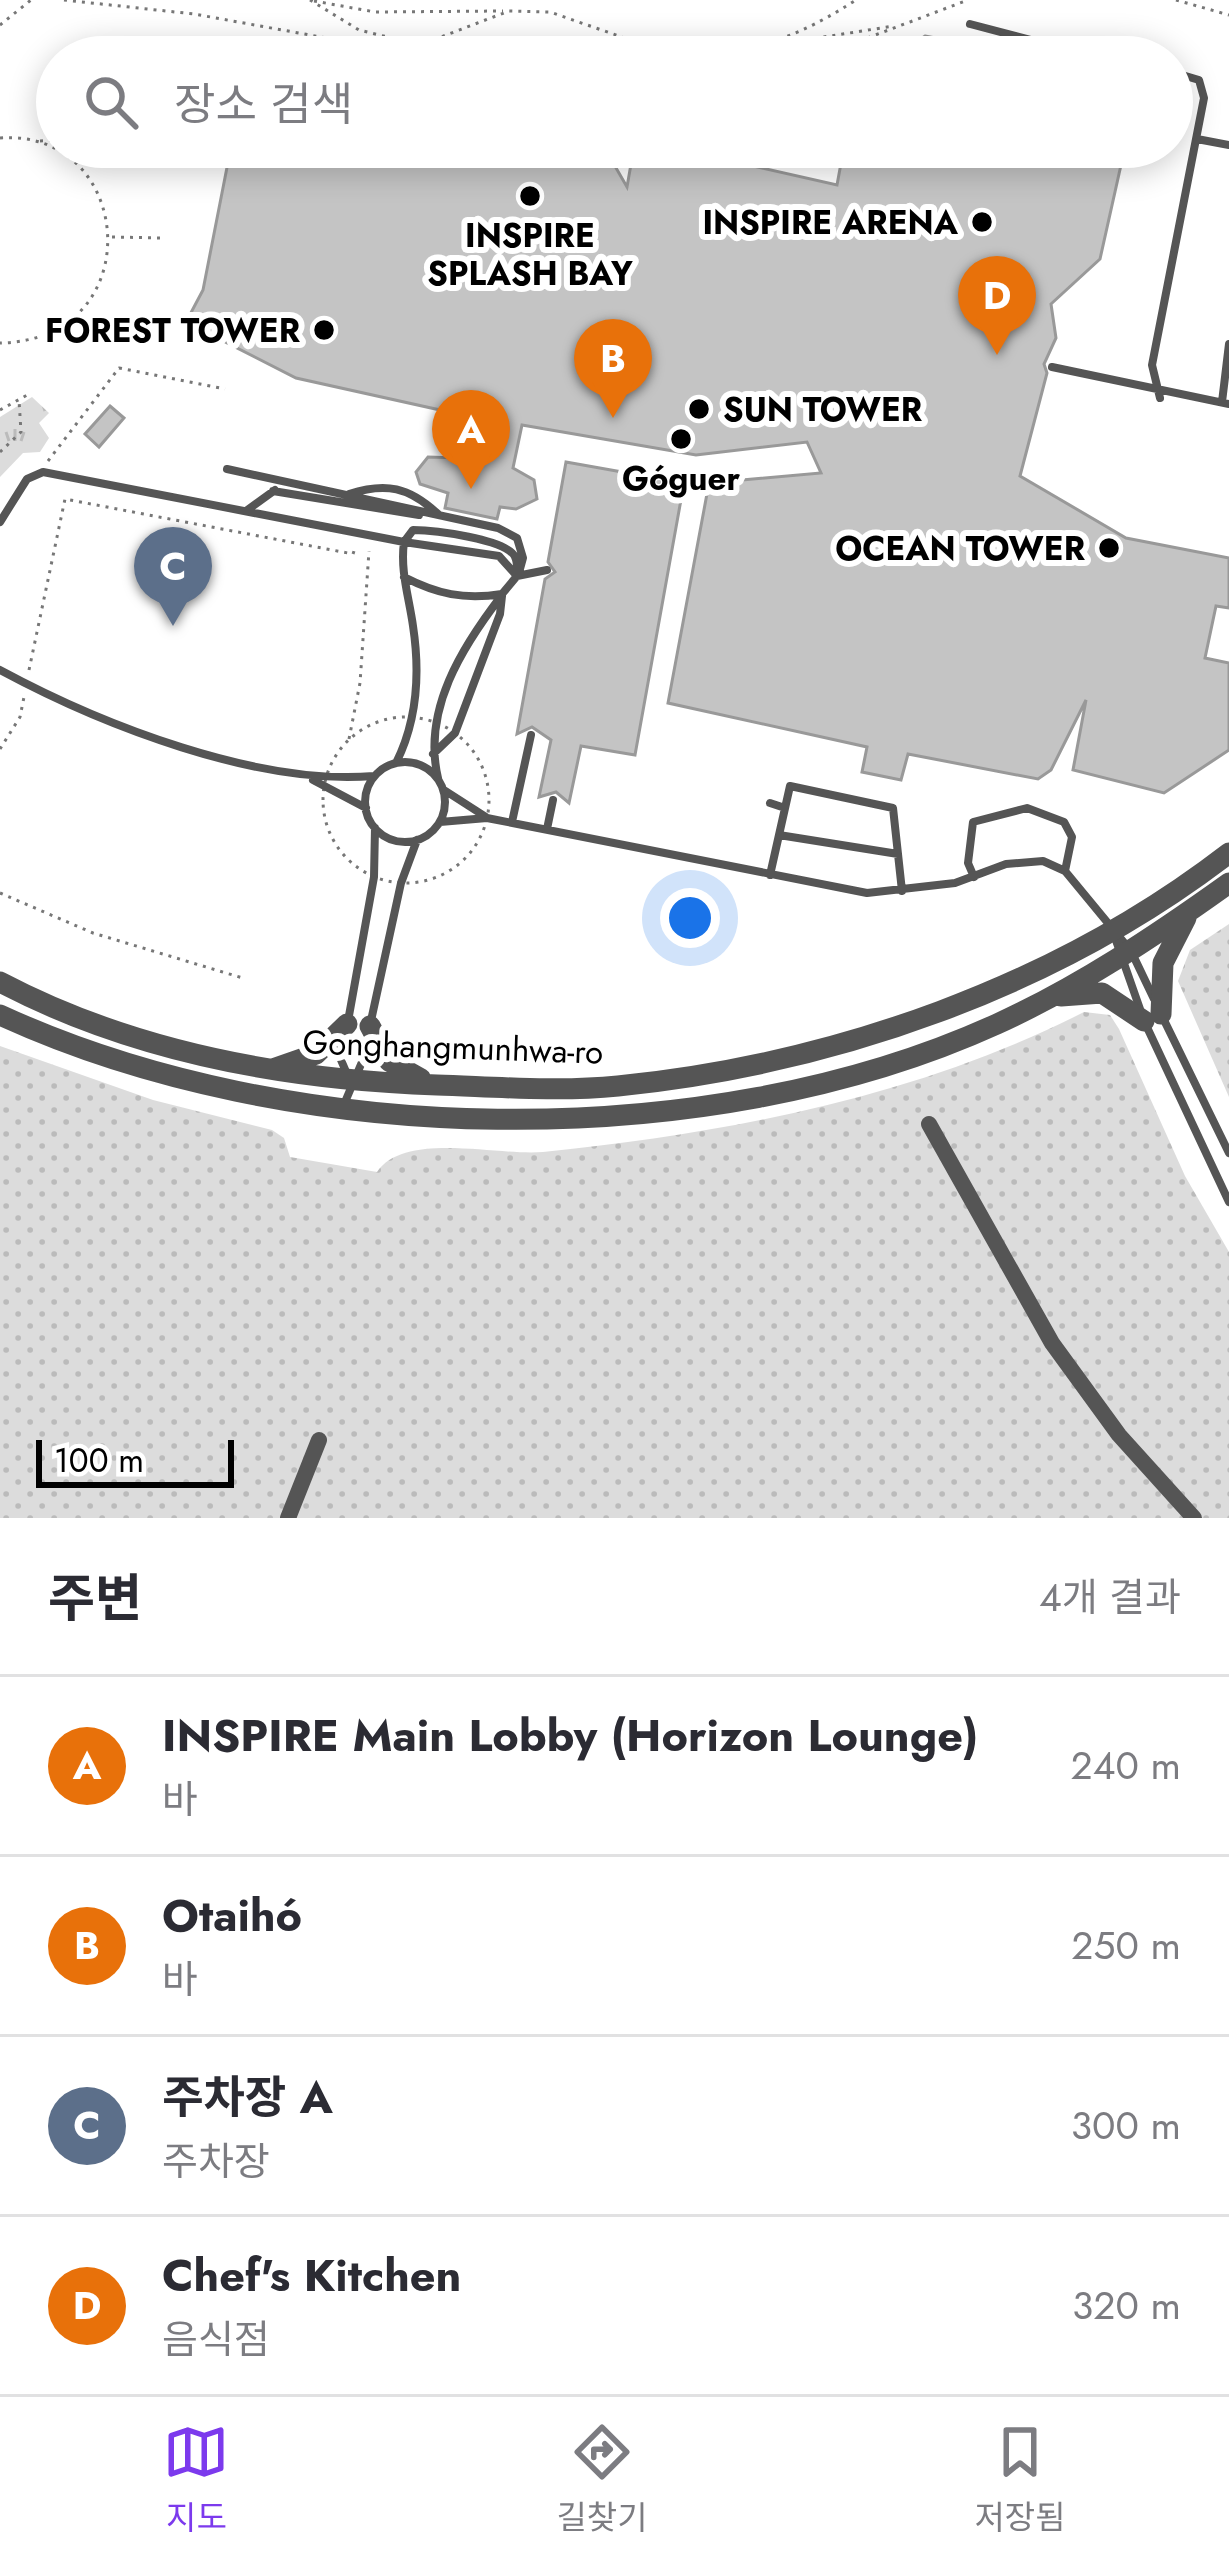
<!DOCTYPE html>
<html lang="ko">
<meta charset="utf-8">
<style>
:root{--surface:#fff;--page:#f2f2f3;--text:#2b2b33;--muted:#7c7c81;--line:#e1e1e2;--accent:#7c3aed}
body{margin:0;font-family:Jost,"Noto Sans KR",sans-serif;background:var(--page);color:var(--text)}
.scale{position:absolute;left:36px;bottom:30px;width:198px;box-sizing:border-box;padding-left:12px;border:6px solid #000;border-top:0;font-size:33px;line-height:42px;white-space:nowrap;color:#000;-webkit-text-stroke:9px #fff;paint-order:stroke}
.you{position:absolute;left:690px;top:918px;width:42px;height:42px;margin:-30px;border:9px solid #fff;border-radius:50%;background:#1a73e8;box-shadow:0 0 0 18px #1a73e833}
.badge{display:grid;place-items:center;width:78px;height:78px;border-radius:50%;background:var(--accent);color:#fff;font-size:39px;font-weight:700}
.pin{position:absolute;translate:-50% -99px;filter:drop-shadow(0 3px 6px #0008)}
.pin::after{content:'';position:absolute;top:63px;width:42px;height:36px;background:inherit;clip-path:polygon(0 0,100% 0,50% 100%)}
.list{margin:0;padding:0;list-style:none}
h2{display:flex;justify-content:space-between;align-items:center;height:156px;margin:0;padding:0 48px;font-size:51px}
h2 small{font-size:39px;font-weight:400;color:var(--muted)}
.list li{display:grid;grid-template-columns:78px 1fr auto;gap:36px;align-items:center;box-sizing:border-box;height:180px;padding:0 48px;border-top:3px solid var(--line)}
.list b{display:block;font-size:45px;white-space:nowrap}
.list p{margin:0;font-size:39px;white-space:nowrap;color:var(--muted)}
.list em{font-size:39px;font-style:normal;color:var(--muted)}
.icon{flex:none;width:66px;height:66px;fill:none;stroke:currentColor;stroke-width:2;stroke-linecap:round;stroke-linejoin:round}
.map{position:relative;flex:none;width:1229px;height:1518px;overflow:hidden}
.search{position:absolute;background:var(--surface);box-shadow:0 6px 30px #0003;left:36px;right:36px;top:36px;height:132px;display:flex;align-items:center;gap:30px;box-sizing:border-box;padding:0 42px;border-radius:66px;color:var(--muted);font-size:45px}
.sheet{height:876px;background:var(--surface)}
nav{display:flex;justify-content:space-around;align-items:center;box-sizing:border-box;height:168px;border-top:3px solid var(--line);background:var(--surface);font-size:33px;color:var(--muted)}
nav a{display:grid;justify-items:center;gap:6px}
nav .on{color:var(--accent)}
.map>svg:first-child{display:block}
.grass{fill:url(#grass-dots)}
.park{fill:url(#park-tufts)}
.garden{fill:url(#garden-furrows)}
.building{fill:#c4c4c4;stroke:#999;stroke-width:3}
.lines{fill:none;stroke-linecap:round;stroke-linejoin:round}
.path{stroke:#777;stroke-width:3;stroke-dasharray:3 6;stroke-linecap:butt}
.service{stroke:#555;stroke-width:8}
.minor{stroke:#555;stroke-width:16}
.tertiary{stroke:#555;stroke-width:21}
.poi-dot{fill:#000;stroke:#fff;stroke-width:4.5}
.labels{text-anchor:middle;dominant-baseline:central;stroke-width:12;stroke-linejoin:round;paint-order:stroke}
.poi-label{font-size:33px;font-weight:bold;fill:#000;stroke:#fff;text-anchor:end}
.street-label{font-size:33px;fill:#000;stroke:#fff}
</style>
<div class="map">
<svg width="1229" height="1518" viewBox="0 0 1229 1518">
<defs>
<pattern id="grass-dots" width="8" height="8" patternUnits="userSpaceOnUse" patternTransform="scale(3)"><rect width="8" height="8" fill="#dcdcdc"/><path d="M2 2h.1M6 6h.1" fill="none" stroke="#bbb" stroke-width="1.8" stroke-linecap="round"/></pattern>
<pattern id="park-tufts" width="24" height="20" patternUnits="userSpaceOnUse" patternTransform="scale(3)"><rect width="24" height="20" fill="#dcdcdc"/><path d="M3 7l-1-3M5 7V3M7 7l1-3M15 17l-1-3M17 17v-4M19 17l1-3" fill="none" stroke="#bbb"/></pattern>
<pattern id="garden-furrows" width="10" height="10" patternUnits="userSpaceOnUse" patternTransform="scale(3)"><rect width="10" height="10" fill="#dcdcdc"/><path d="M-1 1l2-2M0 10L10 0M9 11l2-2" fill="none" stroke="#bbb"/></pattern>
</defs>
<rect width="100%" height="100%" fill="#fff"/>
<path class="grass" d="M1229 924V1097L1178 981 1190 950Z
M1084 1012 1110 1015 1119 1029 1185 1176 1229 1252V1518H0V1046L153 1100 272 1130 284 1138 290 1157 377 1172C405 1131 496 1156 543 1152 728 1133 917 1097 1084 1012Z"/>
<path class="park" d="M32 397 49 413 39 423 49 438 40 452 23 453 0 477V417Z"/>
<path class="garden" d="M595 44 640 57H531L554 45Z"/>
<path class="building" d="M925 36 1008 52V57H893Z
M1172 86 1184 88 1178 123 1172 122Z
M231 147H604L627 187 634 147H669L837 185 844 147H1125L1100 259 1051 304 1056 338 1044 364 1047 373 1020 476 1126 538 1229 558V608L1216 606 1205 658 1229 663V750L1164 793 1073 770 1086 700 1051 770 1038 779 908 754 901 780 862 772 867 747 668 703 709 483 821 473 807 442 696 455 522 425 513 468 534 480 537 499 516 509 500 507 497 519 445 508 448 493 420 484 416 472 428 457 460 458 467 416 296 378 186 322 203 290Z
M110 406 124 418 99 447 85 434Z
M566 462 684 483 635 755 581 746 569 803 556 792 539 797 551 740 532 727 517 734 545 579 555 572 548 562Z"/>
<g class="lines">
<path class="path" d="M64 0 194 14 376 47
M310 0 359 30 412 43
M1176 0 1229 15
M314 1 375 12 503 11
M0 25 31 0
M637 40C727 61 778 50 856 0
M779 44 894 26
M273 56 420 45 509 11 550 12 679 57
M817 57 968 0
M0 138C135 128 152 340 0 343
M40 141 57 140
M95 147 146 158
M112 237 161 238
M0 410 29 394
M0 452 21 432 19 400
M48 461 119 368 225 389
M29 670 65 499 353 554 355 548
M323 800a83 83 0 1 1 166 0a83 83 0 1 1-166 0Z
M349 739 360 683 369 551
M0 749 20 717 24 697
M0 893 93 933 246 979"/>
<path class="service" d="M970 24 1096 57
M1197 139 1229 145
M1052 367 1229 404
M1160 398 1152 365 1204 98 1199 80 1172 72
M1222 402 1229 344
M227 469 498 528 517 538 523 558 520 569
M273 491 419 515
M349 494C386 482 409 487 438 514
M246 511 275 490
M0 522 27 479 43 472 404 542 413 530C433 530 507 539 515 557 518 563 517 570 517 576
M517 576 547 570
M0 670C102 725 258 786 374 776
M433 754 455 733 500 614 502 596
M365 802a40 40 0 1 1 80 0a40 40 0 1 1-80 0Z
M396 763C417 721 420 672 413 626 409 597 400 571 404 542L499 556 517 576 502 594C464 600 437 594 404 577
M438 778C422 710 462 647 502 595
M313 780 366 808
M444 790 486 817
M770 803 785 808
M440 822 487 818 867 893 955 883 1006 864 1043 861 1065 871 1131 951 1154 999
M512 822 531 735
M547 829 553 800
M779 835 898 854
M770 875 790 786 893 808 902 891
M974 877 968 863 973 822 1027 808 1064 822 1072 837 1065 871
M1113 932 1140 1009
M1163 1018 1229 1153
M1145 1023 1229 1202
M347 1074 341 1060 374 877 375 828
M345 1102 362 1062 401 883 417 840"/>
<path class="minor" d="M929 1124 1052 1343 1119 1435 1194 1518
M288 1518 319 1440"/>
<path class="tertiary" d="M0 982C135 1053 287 1080 437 1085 497 1087 559 1092 618 1086 835 1064 1055 987 1229 853
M1061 996 1102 993 1144 1021
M1161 1014 1163 963 1186 918
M0 1015C289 1148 705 1157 997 1024 1080 986 1155 936 1229 883
M370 1026 389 1061 421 1079
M273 1069 316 1054 347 1024"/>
</g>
<g class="poi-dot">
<circle cx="530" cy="196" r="12"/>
<circle cx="982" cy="222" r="12"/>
<circle cx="324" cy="330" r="12"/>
<circle cx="699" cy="409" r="12"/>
<circle cx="681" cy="439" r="12"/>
<circle cx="1109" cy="548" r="12"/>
</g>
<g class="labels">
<g class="poi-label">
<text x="958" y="222">INSPIRE ARENA</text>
<text x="530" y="235" text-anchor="middle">INSPIRE<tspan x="530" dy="38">SPLASH BAY</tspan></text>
<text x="300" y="330">FOREST TOWER</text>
<text x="723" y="409" text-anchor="start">SUN TOWER</text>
<text x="681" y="478" text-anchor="middle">Góguer</text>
<text x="1085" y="548">OCEAN TOWER</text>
</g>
<g class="street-label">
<text transform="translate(453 1047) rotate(2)">Gonghangmunhwa-ro</text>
</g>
</g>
</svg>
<div class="scale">100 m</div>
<div class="you"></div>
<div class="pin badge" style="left:471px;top:489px;background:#e8710a">A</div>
<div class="pin badge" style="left:613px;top:418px;background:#e8710a">B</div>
<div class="pin badge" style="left:173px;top:626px;background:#5c6f8a">C</div>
<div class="pin badge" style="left:997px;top:355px;background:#e8710a">D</div>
<div class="search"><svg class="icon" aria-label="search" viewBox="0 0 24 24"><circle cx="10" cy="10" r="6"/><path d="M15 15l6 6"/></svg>장소 검색</div>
</div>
<section class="sheet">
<h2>주변<small>4개 결과</small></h2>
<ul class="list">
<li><span class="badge" style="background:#e8710a">A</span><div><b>INSPIRE Main Lobby (Horizon Lounge)</b><p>바</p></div><em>240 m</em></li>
<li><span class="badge" style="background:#e8710a">B</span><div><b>Otaihó</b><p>바</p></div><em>250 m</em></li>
<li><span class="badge" style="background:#5c6f8a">C</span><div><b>주차장 A</b><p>주차장</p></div><em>300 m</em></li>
<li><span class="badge" style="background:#e8710a">D</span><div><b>Chef's Kitchen</b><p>음식점</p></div><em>320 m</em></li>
</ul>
</section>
<nav>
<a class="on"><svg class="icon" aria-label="map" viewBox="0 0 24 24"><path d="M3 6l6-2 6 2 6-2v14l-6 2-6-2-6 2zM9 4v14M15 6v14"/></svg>지도</a>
<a><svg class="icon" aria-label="directions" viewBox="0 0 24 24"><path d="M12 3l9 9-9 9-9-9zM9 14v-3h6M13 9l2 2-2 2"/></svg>길찾기</a>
<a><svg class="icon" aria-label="saved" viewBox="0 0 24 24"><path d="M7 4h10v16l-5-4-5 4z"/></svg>저장됨</a>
</nav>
